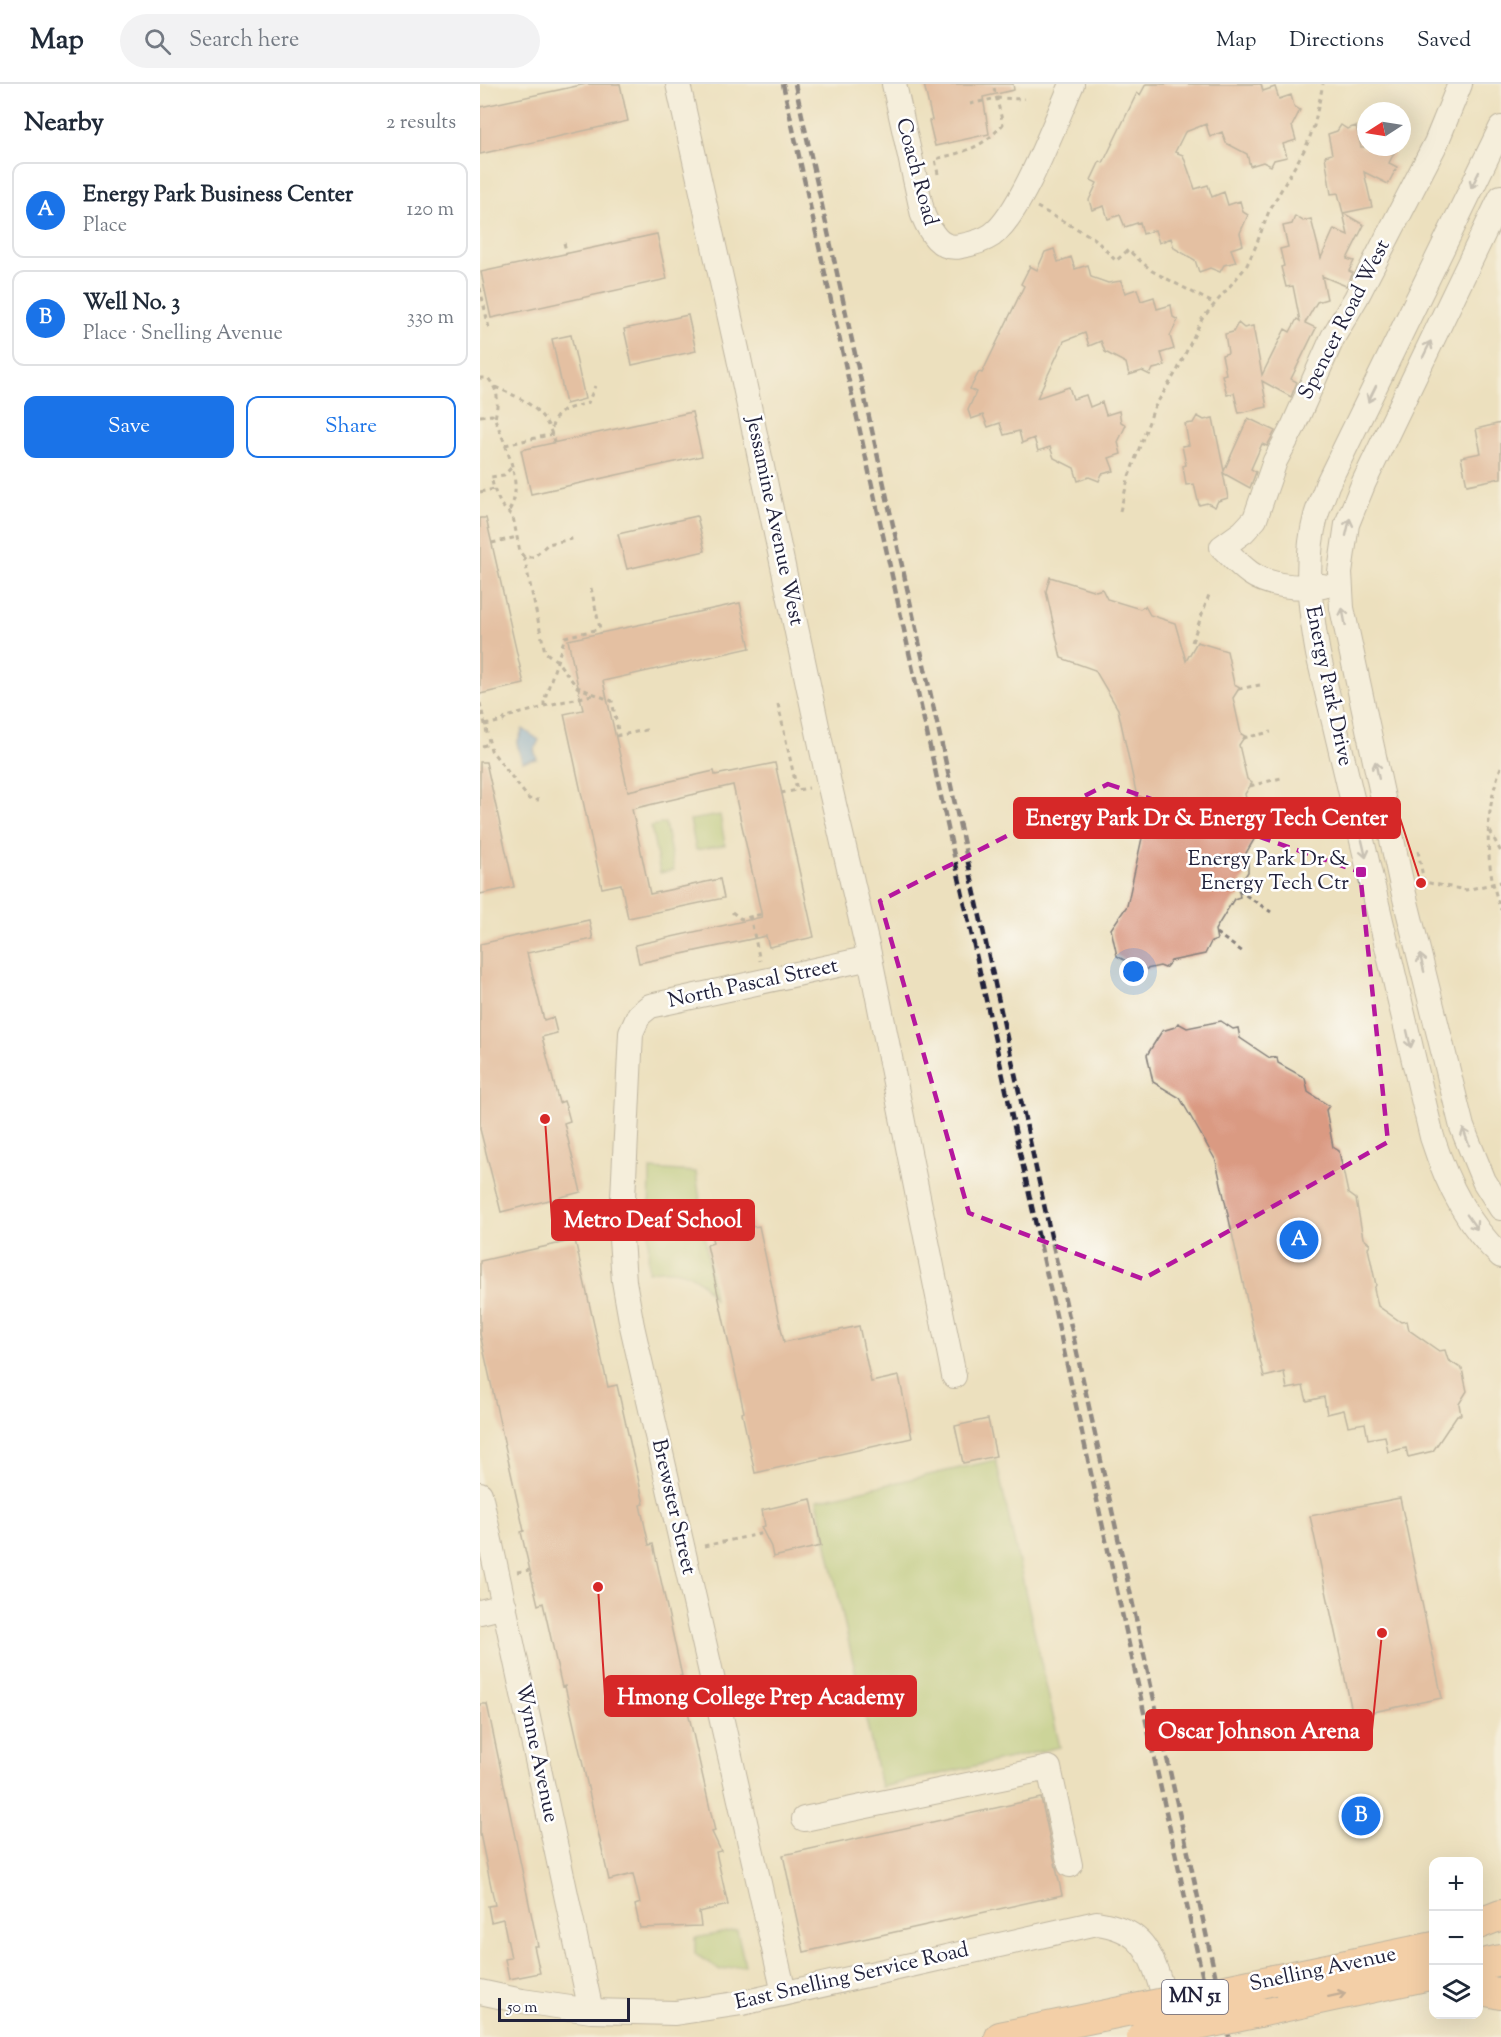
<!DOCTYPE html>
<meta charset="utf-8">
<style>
:root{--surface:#fff;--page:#f2f2f3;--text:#1f2937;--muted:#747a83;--line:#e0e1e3;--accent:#1a73e8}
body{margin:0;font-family:"Sorts Mill Goudy",serif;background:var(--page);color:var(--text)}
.controls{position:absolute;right:18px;bottom:18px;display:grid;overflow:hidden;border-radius:12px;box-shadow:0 6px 24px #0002}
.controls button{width:54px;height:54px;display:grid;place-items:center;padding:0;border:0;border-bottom:2px solid var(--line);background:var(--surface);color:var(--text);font:30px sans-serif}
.compass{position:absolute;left:877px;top:18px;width:54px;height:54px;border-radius:50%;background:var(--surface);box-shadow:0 6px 24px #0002;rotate:258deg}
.scale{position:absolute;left:18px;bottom:15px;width:132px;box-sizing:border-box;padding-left:6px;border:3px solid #22223b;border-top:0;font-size:16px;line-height:21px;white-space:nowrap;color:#22223b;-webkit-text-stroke:4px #fff;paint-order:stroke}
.you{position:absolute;left:654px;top:888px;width:21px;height:21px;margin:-15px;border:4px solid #fff;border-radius:50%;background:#1a73e8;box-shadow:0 0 0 9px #1a73e833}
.badge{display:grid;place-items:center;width:39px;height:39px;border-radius:50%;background:var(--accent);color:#fff;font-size:20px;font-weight:700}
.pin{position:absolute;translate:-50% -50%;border:3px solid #fff;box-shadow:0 2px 6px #0006}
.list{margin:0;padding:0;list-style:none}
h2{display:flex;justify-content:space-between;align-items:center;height:78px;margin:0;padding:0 24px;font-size:26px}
h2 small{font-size:20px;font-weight:400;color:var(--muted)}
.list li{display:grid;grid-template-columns:39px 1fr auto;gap:18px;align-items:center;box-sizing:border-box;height:96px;margin:0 12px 12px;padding:0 12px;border:2px solid var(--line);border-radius:12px}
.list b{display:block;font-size:22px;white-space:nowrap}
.list p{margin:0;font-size:20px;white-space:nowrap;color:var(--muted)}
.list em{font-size:20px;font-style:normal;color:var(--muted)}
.actions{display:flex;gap:12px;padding:18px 24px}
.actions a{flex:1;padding:14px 0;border:2px solid var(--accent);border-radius:12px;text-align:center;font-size:21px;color:var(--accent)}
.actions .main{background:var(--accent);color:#fff}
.icon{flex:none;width:33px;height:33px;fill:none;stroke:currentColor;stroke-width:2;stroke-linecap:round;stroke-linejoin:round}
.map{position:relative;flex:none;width:1021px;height:1953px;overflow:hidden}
header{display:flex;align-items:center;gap:36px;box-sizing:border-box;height:84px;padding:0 30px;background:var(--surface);border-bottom:2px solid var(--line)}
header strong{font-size:28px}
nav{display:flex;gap:33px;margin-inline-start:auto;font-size:21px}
.search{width:420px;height:54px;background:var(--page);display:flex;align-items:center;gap:15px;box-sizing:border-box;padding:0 21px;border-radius:33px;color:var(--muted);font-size:22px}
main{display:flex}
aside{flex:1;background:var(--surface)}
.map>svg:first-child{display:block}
.green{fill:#a5c56d;stroke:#647454;stroke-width:1.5}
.water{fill:#6fa5dd;stroke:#48648c;stroke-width:1.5}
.building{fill:#da9a82}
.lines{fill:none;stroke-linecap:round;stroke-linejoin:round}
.minor-casing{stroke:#87817c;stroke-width:26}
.major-casing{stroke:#87817c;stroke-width:32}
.path{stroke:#87817c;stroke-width:3;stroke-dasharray:4.5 4.5;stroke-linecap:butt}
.minor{stroke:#fff;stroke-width:24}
.major{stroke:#fbbb8c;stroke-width:30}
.rail{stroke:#22223b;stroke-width:4.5;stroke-dasharray:9 4.5;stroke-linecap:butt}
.major-bridge-casing{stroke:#87817c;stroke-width:32;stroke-linecap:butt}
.major-bridge{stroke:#fbbb8c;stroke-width:30}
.oneway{stroke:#9c9ca7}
.oneway2{stroke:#8e6e64}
.marked{fill:none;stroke:#b5179e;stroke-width:4.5;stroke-dasharray:12 8;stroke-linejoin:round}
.poi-dot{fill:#b5179e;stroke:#fff;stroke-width:2}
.labels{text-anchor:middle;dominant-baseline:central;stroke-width:5;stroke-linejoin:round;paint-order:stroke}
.shield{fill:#fff;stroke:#646476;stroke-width:1.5}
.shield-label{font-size:20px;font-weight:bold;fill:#22223b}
.street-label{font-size:21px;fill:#22223b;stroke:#fff}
.poi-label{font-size:21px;fill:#22223b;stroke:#fff;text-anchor:end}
.leader{fill:none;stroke:#d62828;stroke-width:2}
.callout-dot{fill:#d62828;stroke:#fff;stroke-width:2}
.callout{fill:#d62828;stroke:#d62828;stroke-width:2}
.callout-label{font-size:22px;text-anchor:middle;font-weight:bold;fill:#fff}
</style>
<header>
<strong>Map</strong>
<div class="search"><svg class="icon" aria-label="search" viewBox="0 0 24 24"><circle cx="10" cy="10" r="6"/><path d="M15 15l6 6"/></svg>Search here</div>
<nav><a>Map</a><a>Directions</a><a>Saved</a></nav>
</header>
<main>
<aside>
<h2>Nearby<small>2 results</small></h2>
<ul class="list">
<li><span class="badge">A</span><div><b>Energy Park Business Center</b><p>Place</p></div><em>120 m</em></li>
<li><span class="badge">B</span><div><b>Well No. 3</b><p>Place · Snelling Avenue</p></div><em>330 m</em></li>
</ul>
<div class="actions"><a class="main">Save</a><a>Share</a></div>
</aside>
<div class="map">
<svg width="1021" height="1953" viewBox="0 0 1021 1953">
<rect width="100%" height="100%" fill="#fff"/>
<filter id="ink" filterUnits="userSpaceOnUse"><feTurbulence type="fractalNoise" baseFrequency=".0167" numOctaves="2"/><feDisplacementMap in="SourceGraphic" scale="12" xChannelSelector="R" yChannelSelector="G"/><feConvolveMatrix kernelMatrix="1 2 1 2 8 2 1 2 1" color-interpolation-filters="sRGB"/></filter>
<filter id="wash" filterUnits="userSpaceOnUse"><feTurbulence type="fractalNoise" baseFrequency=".008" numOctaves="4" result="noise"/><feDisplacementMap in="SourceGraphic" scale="24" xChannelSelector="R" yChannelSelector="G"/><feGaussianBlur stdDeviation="1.35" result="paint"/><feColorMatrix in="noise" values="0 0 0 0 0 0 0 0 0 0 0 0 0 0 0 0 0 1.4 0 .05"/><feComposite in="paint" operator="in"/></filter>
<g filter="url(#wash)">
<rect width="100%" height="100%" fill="#ece0be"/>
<path class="green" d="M240 731 245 761 216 766 210 736Z
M185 739 194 786 180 789 171 742Z
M170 1085 216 1088 234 1217C222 1190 196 1181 168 1188Z
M516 1376 580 1663 401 1703 337 1416Z
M257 1846 265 1881 240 1886 215 1870V1854Z"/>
<path class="water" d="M43 645 59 656 54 666 57 675 42 678 37 659Z"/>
<g id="blocks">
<path class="building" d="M106 0H140L148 37 0 70V23Z
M444 0H533L534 6 503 13 509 50 455 62 449 37 452 36Z
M666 0H781L783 7 795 3 799 15 811 11 814 22 820 26 812 42 816 56 803 60 807 73 794 76 791 82 783 78 770 82 767 70 746 59 742 48 730 53 726 40 705 48 695 68 703 71 715 105 728 101 732 113 744 108 748 121 760 117 763 128 768 131 760 149 763 161 751 165 756 178 744 181 740 188 730 184 719 188 715 176 694 164 691 154 679 159 675 146 663 150 660 138 645 143 640 131 628 135 624 122 612 126 609 116 617 99 611 96 620 77 623 79 657 9 660 11Z
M861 41 867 45 876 42 881 63H917L909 79 917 83 908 100 884 88 892 123 863 129 858 109 851 110 845 72 852 70 848 50 857 47Z
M863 129 884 141 867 175 874 177 869 187 873 189 866 202 842 192 847 215 837 218 825 239 836 244 811 295 817 298 811 313 782 297 787 323 759 329 754 309 747 311 742 291 746 290 742 271 748 269 745 250 753 248 758 239 764 244 773 242 782 291 805 245 810 248 817 235 820 237 813 202 806 203 801 183 804 182 800 165 808 163 803 142 812 140 815 132 823 137 831 135 841 174 854 145 868 151Z
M177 150 187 195 11 234 1 188Z
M574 165 578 178 591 173 595 185 608 181 611 193 628 199 641 197 645 209 657 205 661 217 674 213 677 225 691 221 693 233 698 236 690 252 694 265 681 269 685 282 673 285 670 291 662 287 649 291 646 279 625 268 621 257 609 262 605 249 584 257 557 314 589 303 593 315 606 311 610 323 622 318 626 331 639 327 641 338 646 341 638 358 641 370 629 374 634 387 622 390 619 397 609 393 598 397 594 384 574 374 570 363 558 367 554 354 542 359 539 347 524 351 520 339 508 343 503 331 491 335 488 326 496 308 490 305 499 288 502 289 544 202 541 200 550 182 557 186 565 168Z
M208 231 216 267 152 281 144 245Z
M91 251 105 315 86 320 72 255Z
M212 328 222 372 51 410 41 366Z
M717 332 724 336 733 334 744 387 768 334 795 347 787 362 782 360 771 385 776 388 770 404 743 389 748 414 738 417 735 423 727 419 719 421 714 400 706 401 703 382 706 381 702 362 709 361 705 340 713 339Z
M1021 339V394L987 401 981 373 1001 369 996 345Z
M217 432 225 467 147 485 138 450Z
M0 434H6L44 600 0 610Z
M570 493 616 507 622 505 627 515 660 525 665 522 670 531 695 539 706 577 717 558 747 567 754 600 760 603 753 614 761 650 765 652 759 661 767 695 772 699 765 710 772 743 779 747 766 769 768 777V788L758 803 760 813 754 815 735 846 737 856 731 858 725 870 691 877 685 884 680 882 662 886 637 872 631 845 647 822 664 745 638 625 615 586 581 574 566 507Z
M260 519 270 564 123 597 148 707 234 687 235 691 295 679 334 853 289 863 286 852 159 879 155 861 282 833 253 701 152 725 170 810 240 795 244 814 148 834 141 800 122 804 84 630 103 626 88 556Z
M0 678H6L34 803 0 810Z
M109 836 113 855 47 869 64 936 73 933 77 949 62 953 79 1019 84 1017 87 1026 90 1037 84 1039 101 1108 21 1128 0 1045V860Z
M741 937 753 945 758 944 760 954 790 974 797 973 798 979 825 994 828 1008 849 1022 846 1026 853 1063 859 1067 868 1109 876 1115 883 1154 890 1160 888 1164 896 1201 894 1205 898 1222 921 1238 927 1237 929 1246 959 1267 965 1266 968 1276 982 1285 987 1307 979 1320 981 1331H977L953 1367 928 1373 926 1364 908 1368 905 1352 888 1355 885 1339 868 1342 864 1326 847 1330 844 1313 827 1317 823 1302 807 1305 804 1288 784 1293 736 1077 700 1014 673 998 667 971 682 947 695 943 698 939 707 944Z
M271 1131 273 1143 279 1142 304 1258 379 1242 391 1298 419 1292 432 1354 275 1389 262 1329 264 1328 227 1161 233 1159 229 1140Z
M95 1156 128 1303 137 1301 164 1420 160 1421 169 1461 173 1460 202 1592H200L235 1747 232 1748 241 1767 236 1768 248 1821 219 1828 221 1842 160 1844 155 1821 160 1819 153 1790 129 1796 85 1602 82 1603 63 1519 58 1521 41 1448 44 1447 0 1250V1177Z
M508 1335 516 1372 483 1379 475 1342Z
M920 1414 962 1614 873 1632 830 1432Z
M331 1415 341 1462 293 1473 291 1463 281 1443 285 1442 282 1426Z
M0 1620H7L58 1862H54L60 1889 29 1895 25 1875 31 1874 23 1835 11 1838 8 1822 15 1821 0 1750Z
M561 1714 582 1811 324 1868 303 1771Z"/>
</g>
</g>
<g filter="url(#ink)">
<use href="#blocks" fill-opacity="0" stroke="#87817c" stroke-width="1.5"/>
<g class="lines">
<g class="minor-casing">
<path id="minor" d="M198 0 258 270 349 699 390 874 474 1292
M414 0 443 131C450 148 460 167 481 162 492 160 503 157 512 151 541 130 576 36 592 0
M1021 44 847 401C844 411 839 421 836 432 824 477 830 525 838 570L952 1053C966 1097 986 1140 1021 1172
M1021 113 884 398 867 440 860 488 862 524 922 802 982 1043 1004 1097 1021 1124
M843 502C820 504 790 503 770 489 760 482 751 472 742 463L763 448 775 435 795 377 813 343 853 253 876 214 956 59 980 0
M0 1410 111 1927
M0 1528 25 1522
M324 1735 569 1684 590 1781
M0 1908 42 1917 111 1927 195 1929 262 1919 617 1839C657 1845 669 1862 680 1899 684 1911 688 1923 690 1936
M304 1909 152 1242 144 1197 141 1155 151 949 159 931 170 922 390 874"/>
</g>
<g class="major-casing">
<path id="major" d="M998 1840 1021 1831
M998 1881 1021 1876
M794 1896 954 1863
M998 1905 1021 1910
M779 1928 954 1890
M520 1953 636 1929"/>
</g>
<path class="path" d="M490 20 517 14 544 15
M458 90 455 75C484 68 503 64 523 40L513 0
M557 123 614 154 636 177 648 166 672 187 735 220
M84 159 87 170
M0 204 9 244
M0 294H8C20 309 18 317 15 335
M15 303C44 315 67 326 74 358
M0 332 12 331 15 335C25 360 47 406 27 429
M72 344C74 326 93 323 108 319L115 302
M25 361 73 350
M14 405 21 421 33 433 40 468 44 473H54L68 460 96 454
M0 408 14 405 11 393 24 391 32 383
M640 427 649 392 674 324 698 285 722 235 766 183 775 164 789 127 826 63 834 42 843 0
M12 459 37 453
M44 473 65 568 77 577 97 603 132 617 139 651
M111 504 121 549
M712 558 730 508
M758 605 780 601
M0 619 11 666 49 715 59 716
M298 620 317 706
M64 622V617L85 553 120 545
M5 641 23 637 26 633 61 624 64 622 112 611
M136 652 171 645
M763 654 791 648
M2 662 9 660
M1021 683C1004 728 1004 781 1021 826
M770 702 801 694
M301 709 329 704
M1010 747 1021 768
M776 752 814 746
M938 767 944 798 986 806 1021 798
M758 806 791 828
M252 828 261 835 282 830
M270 832 280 877
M736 849 763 868
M224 1462 284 1449
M37 1488 50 1486"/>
<use href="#minor" class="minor"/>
<use href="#major" class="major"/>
<path class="rail" d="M303 0 736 1953
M315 0 749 1953"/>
<g class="major-bridge-casing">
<path id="major-bridge" d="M636 1929 794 1896
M662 1953 779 1928"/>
</g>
<use href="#major-bridge" class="major-bridge"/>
</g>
<defs><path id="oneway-shaft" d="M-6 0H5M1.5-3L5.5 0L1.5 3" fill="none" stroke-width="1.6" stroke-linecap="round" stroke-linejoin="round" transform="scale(1.5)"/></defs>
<g class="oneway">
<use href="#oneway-shaft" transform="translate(995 96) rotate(116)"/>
<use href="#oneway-shaft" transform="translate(947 265) rotate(-64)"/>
<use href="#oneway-shaft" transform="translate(892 310) rotate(116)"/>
<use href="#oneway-shaft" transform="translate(868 443) rotate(-77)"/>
<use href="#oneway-shaft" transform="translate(864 533) rotate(-101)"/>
<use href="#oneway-shaft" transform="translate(897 686) rotate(-102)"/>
<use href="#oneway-shaft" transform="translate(884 765) rotate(77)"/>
<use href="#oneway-shaft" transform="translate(942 879) rotate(-104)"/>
<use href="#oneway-shaft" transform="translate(929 955) rotate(77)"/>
<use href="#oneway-shaft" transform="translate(986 1053) rotate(-110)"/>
<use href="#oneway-shaft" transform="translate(992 1138) rotate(55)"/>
</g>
<use class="oneway2" href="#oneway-shaft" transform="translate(857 1911) rotate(-12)"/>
</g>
<path d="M0 0H1021V1953H0ZM628 700 880 788 908 1058 663 1195 489 1129 400 817Z" fill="#ece0be" fill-opacity=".55" fill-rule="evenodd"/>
<path class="marked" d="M628 700 880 788 908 1058 663 1195 489 1129 400 817Z"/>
<rect class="poi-dot" x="875" y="782" width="12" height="12" rx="3"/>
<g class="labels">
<rect class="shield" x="682" y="1896" width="66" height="34" rx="4.5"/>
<g class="shield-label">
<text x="715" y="1913">MN 51</text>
</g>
<g class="street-label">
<text transform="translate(436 88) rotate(75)">Coach Road</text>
<text transform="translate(865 236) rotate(-63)">Spencer Road West</text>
<text transform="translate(294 437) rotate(78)">Jessamine Avenue West</text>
<text transform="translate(848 602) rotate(78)">Energy Park Drive</text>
<text transform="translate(273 900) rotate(-12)">North Pascal Street</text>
<text transform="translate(193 1423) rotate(77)">Brewster Street</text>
<text transform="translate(56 1669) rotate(78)">Wynne Avenue</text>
<text transform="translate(843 1886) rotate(-12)">Snelling Avenue</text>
<text transform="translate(372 1893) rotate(-13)">East Snelling Service Road</text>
</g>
<g class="poi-label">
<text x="869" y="776">Energy Park Dr &amp;<tspan x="869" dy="24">Energy Tech Ctr</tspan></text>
</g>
</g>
<path class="leader" d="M941 799L920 734M65 1035L72 1136M118 1503L125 1612M902 1549L892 1646"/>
<g class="callout-dot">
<circle cx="941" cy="799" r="6"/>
<circle cx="65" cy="1035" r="6"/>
<circle cx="118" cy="1503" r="6"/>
<circle cx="902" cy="1549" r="6"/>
</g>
<g class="callout">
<rect x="534" y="714" width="386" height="40" rx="6"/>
<rect x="72" y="1116" width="202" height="40" rx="6"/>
<rect x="125" y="1592" width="311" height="40" rx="6"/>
<rect x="666" y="1626" width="226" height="40" rx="6"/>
</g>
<g class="callout-label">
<text x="727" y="741">Energy Park Dr &amp; Energy Tech Center</text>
<text x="173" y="1143">Metro Deaf School</text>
<text x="281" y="1620">Hmong College Prep Academy</text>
<text x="779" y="1654">Oscar Johnson Arena</text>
</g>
</svg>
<div class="controls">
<button>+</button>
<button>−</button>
<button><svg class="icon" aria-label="layers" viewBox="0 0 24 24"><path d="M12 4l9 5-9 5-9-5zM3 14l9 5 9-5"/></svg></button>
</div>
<svg class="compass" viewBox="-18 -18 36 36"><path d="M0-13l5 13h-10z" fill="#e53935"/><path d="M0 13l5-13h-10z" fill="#747a83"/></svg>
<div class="scale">50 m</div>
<div class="you"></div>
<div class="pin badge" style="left:819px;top:1156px">A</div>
<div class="pin badge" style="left:881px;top:1732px">B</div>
</div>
</main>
